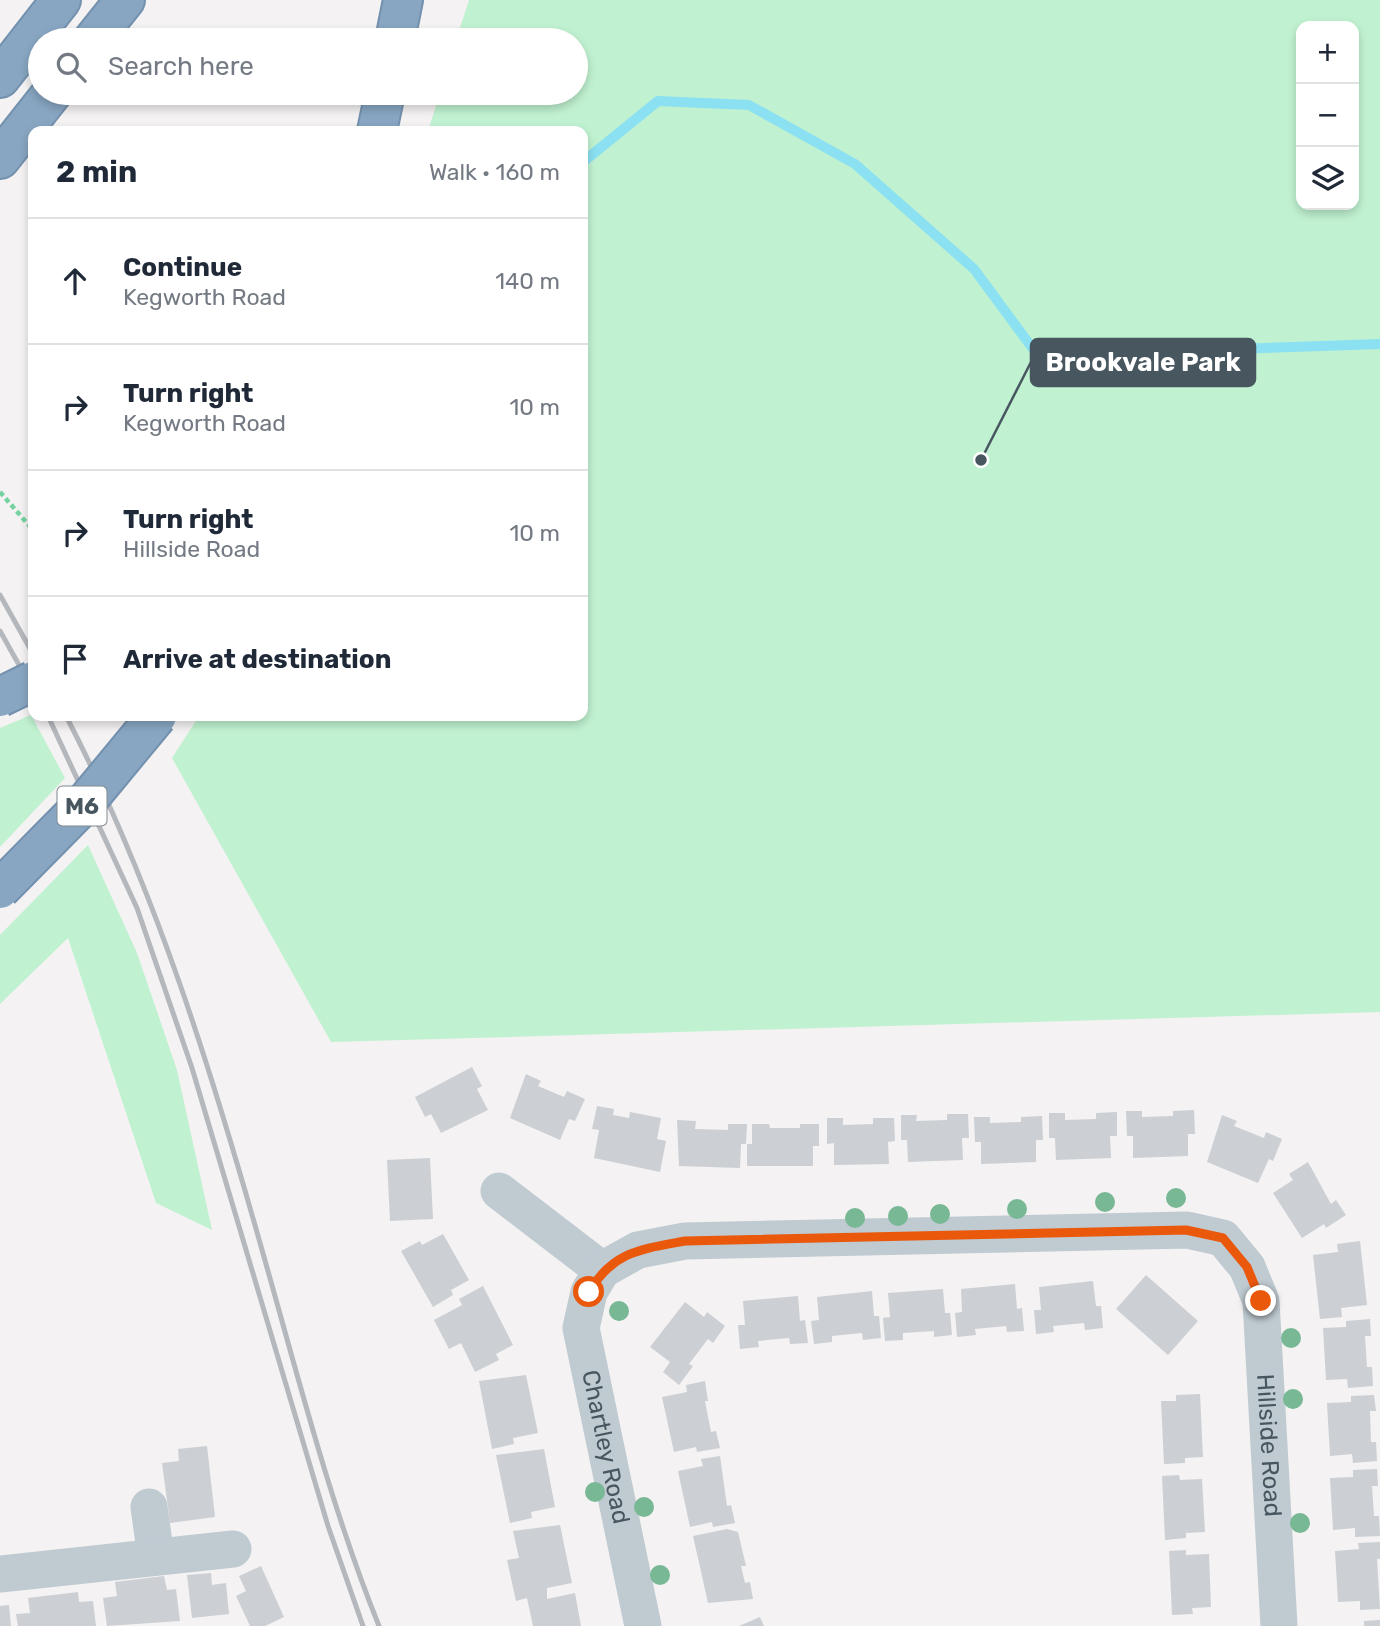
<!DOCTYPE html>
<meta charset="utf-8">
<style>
:root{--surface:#fff;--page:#f2f2f3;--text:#1f2937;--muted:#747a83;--line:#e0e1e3}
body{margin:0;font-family:Rubik,sans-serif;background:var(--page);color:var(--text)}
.controls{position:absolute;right:21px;top:21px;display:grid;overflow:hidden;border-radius:14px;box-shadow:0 4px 10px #0003}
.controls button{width:63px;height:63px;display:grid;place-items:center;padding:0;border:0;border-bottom:2px solid var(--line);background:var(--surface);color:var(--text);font:35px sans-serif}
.stop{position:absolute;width:21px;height:21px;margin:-16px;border:5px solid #ea580c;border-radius:50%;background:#fff}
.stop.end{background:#ea580c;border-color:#fff;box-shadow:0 2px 7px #0008}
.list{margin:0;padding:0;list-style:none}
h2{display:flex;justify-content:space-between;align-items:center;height:91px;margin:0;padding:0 28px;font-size:30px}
h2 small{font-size:23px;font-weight:400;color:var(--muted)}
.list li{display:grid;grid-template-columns:46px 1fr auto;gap:21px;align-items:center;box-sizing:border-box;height:126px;padding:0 28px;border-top:2px solid var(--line)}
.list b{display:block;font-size:26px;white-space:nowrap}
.list p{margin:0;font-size:23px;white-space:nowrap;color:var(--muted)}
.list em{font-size:23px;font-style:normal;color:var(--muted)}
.icon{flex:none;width:38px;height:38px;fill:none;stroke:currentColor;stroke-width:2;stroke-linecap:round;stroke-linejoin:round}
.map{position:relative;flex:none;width:1380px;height:1626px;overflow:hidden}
.search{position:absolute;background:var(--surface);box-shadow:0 4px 10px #0003;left:28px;top:28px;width:560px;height:77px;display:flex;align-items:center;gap:18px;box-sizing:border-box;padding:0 24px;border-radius:38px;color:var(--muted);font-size:26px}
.panel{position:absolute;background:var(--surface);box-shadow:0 4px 10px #0003;left:28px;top:126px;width:560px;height:595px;border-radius:14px}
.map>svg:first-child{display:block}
.green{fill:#c0f2d1;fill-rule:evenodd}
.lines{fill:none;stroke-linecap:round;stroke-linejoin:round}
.stream{stroke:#8be0f1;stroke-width:10}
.building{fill:#cccfd4}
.motorway-casing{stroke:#7391ae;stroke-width:42}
.path{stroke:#76d2a1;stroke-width:4.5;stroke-dasharray:5 3.5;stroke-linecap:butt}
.minor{stroke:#bfcad1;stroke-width:37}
.motorway{stroke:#88a6c2;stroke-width:38}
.rail{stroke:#b4b7bc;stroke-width:5}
.motorway-bridge-casing{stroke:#7391ae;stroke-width:42;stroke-linecap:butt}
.motorway-bridge{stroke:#88a6c2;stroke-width:38}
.tree{fill:#78b895}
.route{stroke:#ea580c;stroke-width:9}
.labels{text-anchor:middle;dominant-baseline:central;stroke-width:5;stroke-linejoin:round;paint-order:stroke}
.shield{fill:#fff;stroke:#7f8990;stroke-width:2}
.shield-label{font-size:23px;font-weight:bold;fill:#485660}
.street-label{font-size:24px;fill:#485660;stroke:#fff}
.leader{fill:none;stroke:#485660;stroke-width:2.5}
.callout-dot{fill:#485660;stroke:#fff;stroke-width:2.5}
.callout{fill:#485660;stroke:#485660;stroke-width:2.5}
.callout-label{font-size:26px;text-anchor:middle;font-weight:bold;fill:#fff}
</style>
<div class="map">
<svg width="1380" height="1626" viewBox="0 0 1380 1626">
<rect width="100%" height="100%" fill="#f4f2f2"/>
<path class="green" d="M469 0H1380V1012L331 1042 172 758 199 716H583V131H428L440 93H576V40H456ZM1354 26V205H1301V26Z
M31 715 65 778 0 847V728Z
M88 845 137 953 177 1070 212 1230 156 1203 68 938 0 1004V935Z"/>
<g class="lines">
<path class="stream" d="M583 162 658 101 749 105 855 164 974 269 1036 353H1113L1380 344"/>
</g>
<path class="building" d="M472 1067 482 1086 477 1089 488 1110 441 1133 431 1114 425 1117 415 1097Z
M526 1074 541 1081 538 1086 564 1097 567 1091 585 1099 575 1121 569 1119 560 1140 510 1118Z
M597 1106 614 1109 613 1115 629 1118 630 1112 661 1118 657 1139 666 1141 660 1172 594 1158 599 1130 592 1129Z
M1194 1110 1195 1134H1188V1156L1133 1158V1136H1127L1126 1111H1142V1117L1173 1116V1111Z
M1117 1112V1136H1110L1111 1158 1056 1160 1055 1138H1049V1113H1065V1120L1096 1119V1113Z
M947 1114H968L969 1138H962L963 1160 908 1162 907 1140H901V1115H917L916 1121 947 1120Z
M1222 1115 1237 1121 1234 1126 1264 1138 1266 1132 1282 1139 1273 1161 1269 1159 1258 1183 1207 1162Z
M1042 1116 1043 1140H1036V1162L981 1164V1142H975L974 1117H990V1123L1021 1122V1117Z
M827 1118H843V1125L873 1124V1118H894L895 1141 888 1142 889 1164 834 1165V1143L827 1144Z
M677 1120 696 1121 695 1129 728 1130V1124H747L746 1144H741L740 1168 679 1166Z
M752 1124H769L770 1128H800V1124H819V1146H813V1166H747V1144H752Z
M430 1158 433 1219 390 1221 387 1160Z
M1308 1162 1331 1204 1336 1200 1346 1215 1326 1228 1324 1224 1302 1238 1273 1193 1293 1180 1289 1174Z
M443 1234 469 1280 451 1290 453 1295 433 1307 401 1251 420 1241 422 1245Z
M1360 1241 1367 1305 1341 1308 1342 1317 1320 1319 1313 1255 1338 1252 1337 1244Z
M1146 1275 1198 1321 1168 1355 1116 1309Z
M1093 1281 1096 1306H1101L1103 1328 1085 1330 1084 1323 1053 1326 1054 1332 1036 1334 1034 1310H1041L1039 1287Z
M1015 1284 1017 1309 1022 1308 1024 1331 1007 1332 1006 1326 975 1329 976 1335 957 1337 955 1313 962 1312 961 1289Z
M483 1286 513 1345 496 1354 499 1360 475 1372 461 1343 449 1349 434 1320 462 1305 459 1299Z
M943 1289 945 1313H950L952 1335 934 1337V1331L903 1333V1340L885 1341 883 1318 890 1317 888 1293Z
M872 1291 874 1316H879L881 1338 863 1340 862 1333 832 1336V1342L814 1344 811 1321 819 1320 817 1297Z
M798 1296 800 1321 805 1320 808 1343 790 1344 789 1338 758 1341 759 1347 740 1349 738 1325H745L743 1301Z
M685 1302 704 1317 707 1312 725 1326 713 1343 708 1339 689 1364 693 1366 679 1385 663 1372 670 1362 650 1347Z
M1370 1319 1371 1336H1365L1367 1367H1372L1373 1386 1348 1388 1347 1379 1326 1380 1323 1328 1346 1327V1321Z
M526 1375 538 1433 513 1438 514 1444 492 1449 479 1381Z
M705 1381 708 1401H705L711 1432 716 1431 720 1448 697 1452 696 1447 674 1452 662 1397 687 1392 686 1385Z
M1200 1394 1203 1457 1185 1458V1463L1164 1464 1161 1401H1176V1395Z
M1374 1395 1376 1411H1370L1371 1442H1376L1377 1461 1353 1463 1352 1454 1330 1456 1327 1403 1351 1402V1396Z
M207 1446 215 1517 170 1523 162 1463 179 1461 178 1449Z
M544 1449 555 1507 531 1512 532 1518 510 1523 496 1455Z
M720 1456 727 1506 731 1505 735 1523 713 1527 712 1522 690 1527 678 1471 703 1466 701 1459Z
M1377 1469 1378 1486H1372L1374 1516H1379L1380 1536 1355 1537V1528L1333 1530 1330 1478 1353 1477V1470Z
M1179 1475 1180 1480 1202 1479 1205 1532 1186 1533V1538L1165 1540 1162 1476Z
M560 1525 572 1583 547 1588V1599L575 1593 581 1626H533L527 1598 516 1601 507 1560 519 1558 513 1531Z
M727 1529 738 1532 746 1566H741L745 1583 750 1582 753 1599 708 1603 693 1536Z
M1380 1542V1559H1377L1380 1609 1360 1610V1601L1338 1602 1335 1551 1359 1549 1358 1543Z
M1186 1550V1555L1209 1554 1211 1607 1192 1608 1193 1614 1172 1615 1169 1551Z
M261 1566 284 1617 265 1626H250L236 1596 246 1591 239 1576Z
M211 1573 212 1585 226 1583 229 1614 192 1618 187 1575Z
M164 1576 167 1590 176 1589 180 1621 107 1626 103 1598 117 1596 115 1582Z
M78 1592 79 1602 93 1601 96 1626H18L16 1614 30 1613 28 1598Z
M9 1605 11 1626H0V1606Z
M760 1617 764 1626H739Z
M1380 1620V1626H1364V1621Z"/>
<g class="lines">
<g class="motorway-casing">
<path id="motorway" d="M93 40 125 0
M395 40 403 0
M0 78 61 0
M377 131 385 93
M0 159 52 93"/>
</g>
<path class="path" d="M0 492 33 530
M219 716 225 721"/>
<g class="minor">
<path d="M499 1191 602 1270"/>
<path id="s1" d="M602 1270 638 1250 685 1241 1187 1230 1223 1238 1247 1267 1261 1301 1279 1626"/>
<path id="s2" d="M602 1270 589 1292 581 1328 643 1626"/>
<path d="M149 1507 156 1557"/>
<path d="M0 1574 233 1549"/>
</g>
<use href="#motorway" class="motorway"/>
<path class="rail" d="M0 595 33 654
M0 631 33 690
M48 716 137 908 192 1068 328 1526 363 1626
M66 716C155 887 212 1072 264 1257 299 1380 331 1507 379 1626"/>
<g class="motorway-bridge-casing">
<path id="motorway-bridge" d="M0 697 33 681
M0 889 85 803 157 716"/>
</g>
<use href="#motorway-bridge" class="motorway-bridge"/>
</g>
<g class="tree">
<circle cx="1176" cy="1198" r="10"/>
<circle cx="1105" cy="1202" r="10"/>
<circle cx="1017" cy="1209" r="10"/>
<circle cx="940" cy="1214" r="10"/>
<circle cx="898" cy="1216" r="10"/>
<circle cx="855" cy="1218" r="10"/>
<circle cx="619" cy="1311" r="10"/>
<circle cx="1291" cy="1338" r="10"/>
<circle cx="1293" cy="1399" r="10"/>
<circle cx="595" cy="1492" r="10"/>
<circle cx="644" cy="1507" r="10"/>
<circle cx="1300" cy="1523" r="10"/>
<circle cx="660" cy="1575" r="10"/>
</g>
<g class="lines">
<path class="route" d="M589 1292C613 1251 642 1249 685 1241L1186 1230 1223 1238 1247 1267 1261 1301"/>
</g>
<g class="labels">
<rect class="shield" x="57.5" y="786.5" width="49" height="39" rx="5"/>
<g class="shield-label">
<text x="82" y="806">M6</text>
</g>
<g class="street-label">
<text stroke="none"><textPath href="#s1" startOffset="847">Hillside Road</textPath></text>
<text stroke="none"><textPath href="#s2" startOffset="184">Chartley Road</textPath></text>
</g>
</g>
<path class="leader" d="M981 460L1031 362"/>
<circle class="callout-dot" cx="981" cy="460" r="7"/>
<rect class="callout" x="1031" y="339" width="224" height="47" rx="7"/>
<g class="callout-label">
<text x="1143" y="371">Brookvale Park</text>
</g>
</svg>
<div class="controls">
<button>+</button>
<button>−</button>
<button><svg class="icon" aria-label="layers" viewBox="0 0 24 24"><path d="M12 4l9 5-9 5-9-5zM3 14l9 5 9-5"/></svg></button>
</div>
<div class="stop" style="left:589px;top:1292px"></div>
<div class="stop end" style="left:1261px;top:1301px"></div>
<div class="search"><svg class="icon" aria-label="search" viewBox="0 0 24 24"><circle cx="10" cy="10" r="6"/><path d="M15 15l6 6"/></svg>Search here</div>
<section class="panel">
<h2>2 min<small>Walk · 160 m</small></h2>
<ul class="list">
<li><svg class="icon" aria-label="ahead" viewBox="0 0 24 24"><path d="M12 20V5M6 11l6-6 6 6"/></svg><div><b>Continue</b><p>Kegworth Road</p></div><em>140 m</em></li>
<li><svg class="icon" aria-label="right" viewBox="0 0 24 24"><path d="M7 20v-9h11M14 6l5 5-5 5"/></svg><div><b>Turn right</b><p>Kegworth Road</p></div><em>10 m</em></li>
<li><svg class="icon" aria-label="right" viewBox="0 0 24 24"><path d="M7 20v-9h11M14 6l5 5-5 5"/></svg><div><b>Turn right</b><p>Hillside Road</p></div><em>10 m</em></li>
<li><svg class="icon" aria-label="arrive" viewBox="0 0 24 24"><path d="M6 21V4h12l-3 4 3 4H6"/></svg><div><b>Arrive at destination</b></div></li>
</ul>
</section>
</div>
